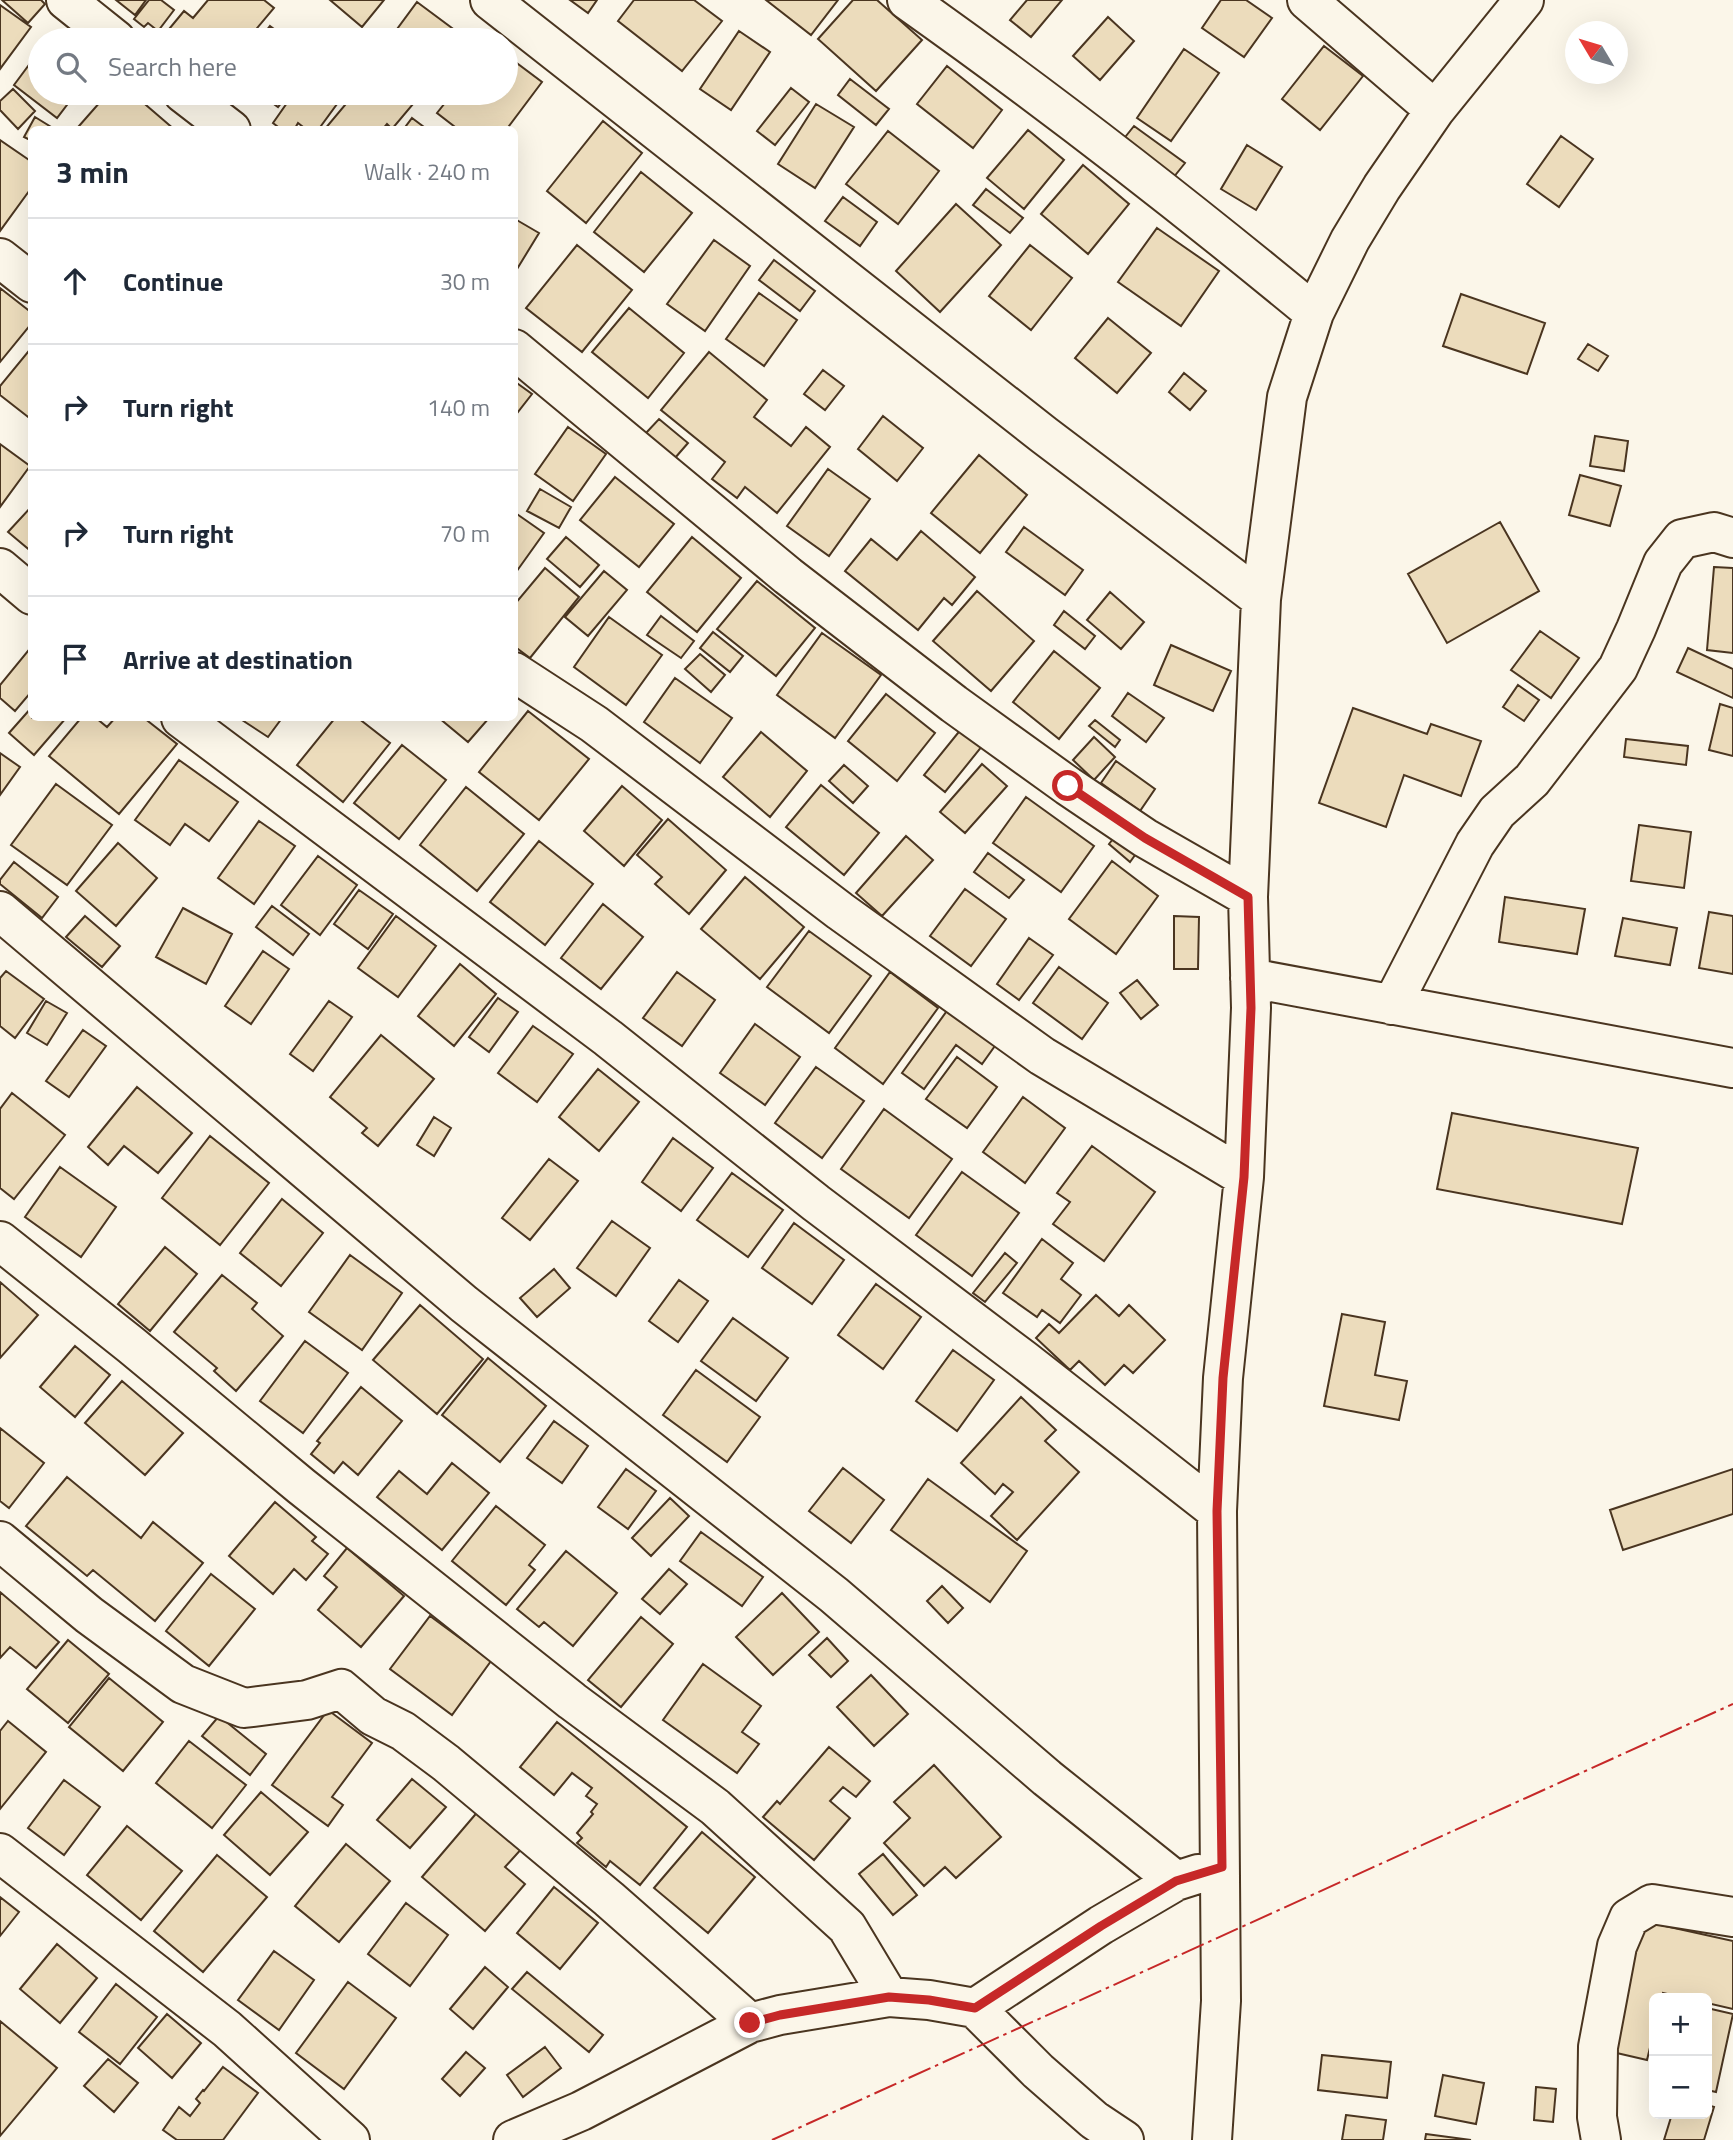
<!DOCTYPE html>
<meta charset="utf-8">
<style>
:root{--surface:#fff;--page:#f6f6f7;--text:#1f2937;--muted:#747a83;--line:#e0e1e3}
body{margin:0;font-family:"Titillium Web",sans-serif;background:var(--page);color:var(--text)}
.controls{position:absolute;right:21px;bottom:21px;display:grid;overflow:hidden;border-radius:10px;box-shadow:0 7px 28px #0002}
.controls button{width:63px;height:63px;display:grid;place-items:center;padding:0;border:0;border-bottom:2px solid var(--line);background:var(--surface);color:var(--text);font:35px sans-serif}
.compass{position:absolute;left:1565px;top:21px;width:63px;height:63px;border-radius:50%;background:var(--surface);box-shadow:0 7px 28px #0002;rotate:308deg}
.stop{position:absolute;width:21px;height:21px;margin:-16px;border:5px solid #c62828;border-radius:50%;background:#fff}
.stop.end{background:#c62828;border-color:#fff;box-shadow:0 2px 7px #0008}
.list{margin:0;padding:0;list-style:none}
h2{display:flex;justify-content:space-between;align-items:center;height:91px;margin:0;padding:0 28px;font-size:30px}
h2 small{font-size:23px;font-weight:400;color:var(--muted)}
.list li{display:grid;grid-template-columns:46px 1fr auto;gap:21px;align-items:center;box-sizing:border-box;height:126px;padding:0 28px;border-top:2px solid var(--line)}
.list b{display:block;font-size:26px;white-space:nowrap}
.list em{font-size:23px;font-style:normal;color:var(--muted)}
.icon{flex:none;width:38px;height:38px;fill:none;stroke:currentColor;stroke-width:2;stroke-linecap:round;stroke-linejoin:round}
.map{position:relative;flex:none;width:1733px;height:2140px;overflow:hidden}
.search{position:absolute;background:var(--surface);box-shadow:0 7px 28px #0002;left:28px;top:28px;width:490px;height:77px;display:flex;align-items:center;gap:18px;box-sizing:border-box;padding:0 24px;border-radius:38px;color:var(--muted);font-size:26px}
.panel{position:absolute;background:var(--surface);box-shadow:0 7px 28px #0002;left:28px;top:126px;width:490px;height:595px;border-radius:10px}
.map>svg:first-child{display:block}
.building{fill:#ecdcbc;stroke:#4a3520;stroke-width:2}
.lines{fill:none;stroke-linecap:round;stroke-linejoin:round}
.minor-casing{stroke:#4a3520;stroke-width:42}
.minor{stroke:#fbf6e9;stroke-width:38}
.power{stroke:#c62828;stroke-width:2;stroke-dasharray:24 5 3.5 5;stroke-linecap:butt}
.route{stroke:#c62828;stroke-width:9}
</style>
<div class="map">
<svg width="1733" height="2140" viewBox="0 0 1733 2140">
<rect width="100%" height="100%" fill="#fbf6e9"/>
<path class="building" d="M2 0H41L45 4 28 23Z
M116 0H146L135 15Z
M149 0H161L174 10 158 31 148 23 144 27 134 19Z
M208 0H264L274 8 247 40H160L184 11 193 18Z
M330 0H384L362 27Z
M570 0H597L588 13Z
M634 0H694L722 21 682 71 618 21Z
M766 0H838L811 35Z
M853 0H877L922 40 876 91 818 39Z
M1027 0H1062L1031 37 1010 20Z
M1221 0H1246L1272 18 1244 57 1202 28Z
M417 2 460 34 456 40H389Z
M0 5 31 27 0 69Z
M1108 17 1134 41 1100 80 1073 56Z
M270 26 289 40H259Z
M739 31 770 52 731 110 700 89Z
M1324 46 1363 76 1320 130 1282 99Z
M1184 49 1219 73 1171 141 1137 118Z
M40 50V93H76L57 118 14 85Z
M506 55 542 82 506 130H459L437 113 453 93H506Z
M947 66 1002 110 973 148 917 104Z
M850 79 889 109 876 125 838 95Z
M791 88 809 102 775 145 757 131Z
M13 89 35 111 18 129 0 110V101Z
M108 93H132L175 130H83L79 126Z
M259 93H289L278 107Z
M294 93H331L327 98 337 104 318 130H307L298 123 294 130H282L273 123Z
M355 93 358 95 360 93H414L419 97 392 129 387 124 382 130H324Z
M816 104 854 127 815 188 778 164Z
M35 117 56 130H32V141L24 137Z
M412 118 428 130H403Z
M603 121 642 153 586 223 547 191Z
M1134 126 1185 163 1173 178 1122 141Z
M1028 130 1064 160 1024 209 987 178Z
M888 131 939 171 898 224 846 184Z
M1561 136 1593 159 1559 207 1527 184Z
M0 140 32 162V187L0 231Z
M1247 145 1282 167 1256 210 1221 189Z
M1083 165 1129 204 1088 254 1041 214Z
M641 172 692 213 644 272 594 232Z
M986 189 1023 218 1010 233 973 205Z
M843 197 877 222 860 246 825 221Z
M956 204 1001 245 940 312 896 271Z
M515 219 539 233 514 274V220Z
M1157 228 1219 271 1181 326 1118 282Z
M714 240 750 266 705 331 667 304Z
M577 245 632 290 582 352 526 308Z
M1030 245 1072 278 1031 330 989 296Z
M774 260 815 291 800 311 759 280Z
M0 288 32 313V323L0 362Z
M759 293 797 320 764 366 726 339Z
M1461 294 1545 323 1527 374 1443 346Z
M629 308 684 353 648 398 592 352Z
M1108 318 1151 353 1117 393 1075 358Z
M1588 344 1608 356 1598 371 1578 359Z
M32 347V420L0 395V386Z
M709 352 767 400 754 417 791 446 806 427 830 447 777 513 745 487 737 498 712 479 725 462 661 410Z
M823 370 844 386 825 410 804 394Z
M1184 373 1206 391 1190 410 1169 392Z
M514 381 532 394 514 417Z
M883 416 923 448 897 481 858 449Z
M659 419 688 443 675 458 646 433Z
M568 427 606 454 573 501 535 474Z
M1595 436 1628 441 1624 471 1590 466Z
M0 444 30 466 0 507Z
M979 455 1027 495 980 553 931 513Z
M828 469 870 499 829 556 787 526Z
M1580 475 1621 486 1610 526 1569 515Z
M615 477 674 524 639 567 580 520Z
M540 489 571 507 559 528 527 511Z
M32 506V552L8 532Z
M514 512 544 533 514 575Z
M1500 522 1539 591 1447 643 1408 574Z
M1024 527 1083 570 1065 595 1006 552Z
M921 531 975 577 952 605 944 598 918 630 845 571 871 539 897 560Z
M566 537 599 565 580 587 547 559Z
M692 537 741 578 697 632 647 592Z
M1714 567 1733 568V653L1707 650Z
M545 568 579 597 530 658 514 646V605Z
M604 571 627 590 588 636 565 617Z
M757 581 815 628 776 676 717 629Z
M977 591 1034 641 991 691 933 641Z
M1110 592 1144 622 1121 649 1087 620Z
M1064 611 1095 636 1085 649 1054 625Z
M661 616 694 641 681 658 647 635Z
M609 617 662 655 626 705 574 667Z
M1540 631 1579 658 1551 698 1511 670Z
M713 632 743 656 730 672 700 648Z
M822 633 881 675 835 738 777 695Z
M1171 645 1231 671 1213 711 1154 685Z
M32 646V691L15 711 0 698V685Z
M1688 648 1733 669V698L1677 672Z
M1054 651 1100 688 1059 739 1013 702Z
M700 654 725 675 711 692 685 669Z
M675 678 732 718 700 763 644 722Z
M1518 685 1539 700 1524 721 1503 707Z
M1128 693 1164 718 1146 742 1112 716Z
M886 694 935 733 897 781 848 741Z
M1720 704 1733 708V756L1709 750Z
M32 707V718H66L34 755 9 733Z
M1353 708 1427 734 1431 724 1481 741 1461 796 1404 775 1386 827 1319 803Z
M528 711 589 759 539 820 479 772Z
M81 718H96L107 727 115 718H144L177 744 119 814 49 756Z
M239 718H282L268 737Z
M335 718H358L390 743 343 802 297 765Z
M439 718H489L468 742Z
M1095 720 1120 740 1115 747 1089 726Z
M962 728 983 745 945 792 924 775Z
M761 732 807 771 770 817 723 777Z
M1094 737 1115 757 1094 780 1073 760Z
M1626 739 1688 746 1686 765 1624 757Z
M402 745 446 780 399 839 354 803Z
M0 753 20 767 0 795Z
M179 760 238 802 209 841 185 824 170 845 135 820Z
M1116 761 1155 789 1140 811 1101 783Z
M982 764 1007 786 965 833 940 812Z
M844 765 868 786 853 803 829 781Z
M56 784 112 825 67 885 11 845Z
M821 785 879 833 844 875 786 827Z
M622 786 662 820 624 866 584 831Z
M466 787 524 834 477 891 420 845Z
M1026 797 1094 846 1061 892 993 843Z
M668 819 726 870 689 914 655 884 662 877 637 855Z
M259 821 295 846 254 904 218 878Z
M1639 825 1691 832 1684 888 1631 881Z
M1117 834 1138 851 1130 862 1109 844Z
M906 836 933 860 882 916 856 893Z
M539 841 593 884 545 945 490 902Z
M118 843 157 878 116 926 76 891Z
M988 853 1024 880 1009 898 974 872Z
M318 856 357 885 320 935 281 905Z
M1112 861 1158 896 1116 954 1069 919Z
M14 862 58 897 42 918 0 884V880Z
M745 877 804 927 760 979 701 929Z
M965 889 1006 919 971 966 930 936Z
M359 890 393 914 368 949 334 924Z
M1505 897 1585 909 1577 954 1499 942Z
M603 904 643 937 601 989 561 958Z
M272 906 309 934 293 955 256 927Z
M183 908 232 934 206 984 156 957Z
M1709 912 1733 916V974L1699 968Z
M85 916 120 946 102 967 66 937Z
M396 916 436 946 398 997 358 968Z
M1174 916 1199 917 1198 969H1174Z
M1623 918 1677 928 1670 965 1615 956Z
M809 931 871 976 829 1033 767 987Z
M1029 938 1053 955 1019 1000 997 984Z
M263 951 289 969 251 1024 225 1006Z
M460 964 496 994 454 1046 418 1016Z
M1059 967 1108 1003 1082 1039 1033 1003Z
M6 971 44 999 15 1038 0 1026V978Z
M677 972 715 1000 682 1046 643 1018Z
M890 972 938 1008 883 1084 835 1048Z
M1137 980 1158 1005 1141 1019 1120 993Z
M498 998 518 1012 489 1052 469 1037Z
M46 1001 67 1013 47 1045 27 1033Z
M329 1001 352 1017 313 1071 290 1054Z
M949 1008 997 1043 982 1064 956 1045 924 1089 902 1073Z
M755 1024 800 1057 765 1105 720 1073Z
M533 1026 573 1054 537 1102 498 1073Z
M83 1030 106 1046 69 1097 46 1081Z
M381 1035 434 1079 378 1146 362 1133 367 1128 330 1097Z
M957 1057 997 1087 967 1128 926 1099Z
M816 1067 864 1101 822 1158 775 1123Z
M598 1069 639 1102 599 1151 559 1117Z
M137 1087 192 1133 158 1173 124 1146 108 1165 88 1147Z
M12 1093 65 1135 14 1199 0 1188V1109Z
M1023 1097 1065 1128 1025 1183 983 1152Z
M884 1109 952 1159 909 1218 841 1169Z
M1452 1113 1638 1148 1622 1224 1437 1189Z
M434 1117 451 1128 434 1156 417 1145Z
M210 1136 269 1183 220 1245 162 1198Z
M673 1138 713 1168 681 1211 642 1182Z
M1092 1146 1155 1192 1104 1261 1053 1224 1070 1202 1057 1193Z
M549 1159 578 1181 530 1240 502 1218Z
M60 1167 116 1207 81 1257 25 1217Z
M962 1172 1019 1213 972 1276 916 1235Z
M732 1173 783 1210 748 1257 697 1220Z
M282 1199 323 1233 281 1286 240 1253Z
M612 1221 650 1248 616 1296 577 1268Z
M794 1223 844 1260 812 1304 762 1268Z
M1042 1239 1073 1263 1061 1279 1081 1295 1060 1323 1042 1310 1037 1317 1003 1293Z
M165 1247 197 1274 150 1331 118 1304Z
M1005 1253 1017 1263 985 1302 973 1293Z
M350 1255 402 1293 362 1350 309 1312Z
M554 1269 570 1288 537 1317 520 1298Z
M222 1275 257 1303 252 1309 283 1336 236 1391 214 1371 217 1368 174 1332Z
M679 1280 708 1301 678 1342 649 1321Z
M0 1282 38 1315 0 1358Z
M876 1284 921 1317 883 1369 838 1335Z
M1096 1295 1119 1316 1129 1305 1165 1340 1133 1373 1124 1365 1105 1385 1079 1361 1070 1370 1036 1338 1049 1324 1059 1333Z
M420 1305 483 1359 437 1414 373 1360Z
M1342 1314 1385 1322 1375 1375 1407 1381 1399 1420 1324 1406Z
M733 1318 788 1358 756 1401 701 1361Z
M305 1341 348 1373 303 1433 260 1401Z
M75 1346 110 1375 75 1417 40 1387Z
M953 1350 994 1380 957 1431 916 1401Z
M488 1358 546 1406 500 1462 442 1415Z
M696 1370 760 1417 727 1462 663 1415Z
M122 1381 183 1433 145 1475 85 1423Z
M361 1387 402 1421 358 1475 343 1462 334 1473 311 1454 320 1443 317 1441Z
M1021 1397 1056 1430 1045 1441 1079 1472 1017 1540 991 1516 1013 1492 1003 1484 995 1494 961 1463Z
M554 1421 588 1446 562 1483 527 1458Z
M0 1428 44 1463 9 1508 0 1501Z
M452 1463 489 1493 442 1550 377 1497 399 1471 427 1494Z
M843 1468 884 1500 851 1543 809 1511Z
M626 1469 656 1491 628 1529 598 1507Z
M1733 1469V1514L1623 1550 1610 1510Z
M67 1477 141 1538 153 1522 203 1563 155 1621 93 1570 87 1576 26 1526Z
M928 1479 1027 1551 990 1602 891 1530Z
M670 1498 689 1516 651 1556 632 1538Z
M275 1502 316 1537 312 1541 328 1554 306 1580 294 1569 273 1594 229 1556Z
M496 1506 545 1545 529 1565 535 1570 506 1605 452 1561Z
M701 1532 763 1577 742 1606 680 1561Z
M347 1548 404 1596 361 1647 318 1610 337 1587 324 1576Z
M566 1551 617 1593 573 1646 544 1622 539 1627 517 1609Z
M669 1569 687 1584 660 1614 642 1599Z
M211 1574 255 1609 209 1666 166 1631Z
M942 1586 963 1608 948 1623 927 1601Z
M0 1592 59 1642 36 1668 10 1647 0 1658Z
M782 1593 819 1632 773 1675 736 1637Z
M430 1616 491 1661 452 1715 390 1669Z
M641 1617 673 1644 621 1707 588 1680Z
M827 1638 848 1661 831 1677 809 1655Z
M68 1640 109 1674 68 1723 27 1689Z
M703 1664 761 1706 742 1732 759 1744 737 1773 663 1720Z
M871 1675 908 1714 874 1746 837 1707Z
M109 1678 163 1722 123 1771 69 1727Z
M328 1710 372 1743 332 1797 343 1805 328 1826 272 1785Z
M219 1716 266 1754 250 1775 202 1736Z
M8 1721 46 1752 0 1809V1731Z
M557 1722 687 1827 640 1885 610 1861 606 1867 577 1843 582 1838 577 1833 593 1814 591 1812 597 1804 586 1796 592 1788 572 1773 554 1795 520 1767Z
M189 1741 246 1785 212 1828 156 1783Z
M829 1747 870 1781 856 1797 843 1787 830 1801 850 1818 814 1860 763 1817 777 1801 780 1804Z
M934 1765 1001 1837 956 1878 945 1867 924 1886 884 1843 910 1818 894 1802Z
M412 1779 446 1807 410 1848 377 1820Z
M64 1780 100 1807 64 1855 28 1828Z
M261 1792 308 1832 270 1875 224 1835Z
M480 1809 524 1846 505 1867 525 1884 485 1931 422 1877Z
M127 1826 182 1871 141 1920 87 1875Z
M702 1832 755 1877 708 1933 654 1888Z
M346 1844 390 1881 339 1942 295 1906Z
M883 1854 917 1895 893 1915 859 1874Z
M217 1855 267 1897 203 1972 154 1931Z
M554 1887 598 1923 560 1969 517 1933Z
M0 1897 19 1912 0 1936Z
M406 1903 448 1935 410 1986 368 1954Z
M1638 1920 1733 1941V2009L1707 2003V1998H1684L1663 1993 1662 1998H1654V2031L1647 2060 1608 2051Z
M57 1944 97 1978 60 2023 20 1989Z
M274 1951 314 1980 279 2030 238 2000Z
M485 1967 508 1987 473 2029 450 2009Z
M527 1972 603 2035 589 2052 512 1989Z
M348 1982 396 2018 344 2089 296 2053Z
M116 1984 157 2017 120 2064 79 2032Z
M1707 2008 1733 2014 1716 2092 1707 2090Z
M167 2014 201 2043 172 2078 138 2048Z
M0 2021 57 2068 0 2136Z
M545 2047 561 2068 523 2097 507 2075Z
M466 2052 485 2068 460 2096 442 2079Z
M1322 2055 1391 2062 1387 2098 1318 2090Z
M108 2059 138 2083 114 2112 84 2086Z
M223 2067 258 2093 223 2140H177L163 2130 179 2107 190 2116 200 2103 196 2099 203 2090 204 2091Z
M1443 2075 1484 2083 1476 2124 1435 2116Z
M1536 2087 1556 2089 1553 2122 1534 2120Z
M1707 2105 1714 2107 1704 2140H1664L1672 2114H1707Z
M1346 2115 1386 2120 1383 2140H1342Z
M1426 2134 1471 2140H1425Z"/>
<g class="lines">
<g class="minor-casing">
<path id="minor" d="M66 0 116 40
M490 0 1044 435 1261 599
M907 0C1047 99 1182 204 1314 313
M1307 0 1435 110
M183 93 231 130
M0 258 32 283
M514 349 788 576 954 704 1068 786 1145 838 1248 897
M0 568 32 595
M514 672 594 724 840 911 1042 1056 1244 1177
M181 718 608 1038 816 1203 1024 1360 1217 1511
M0 911 464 1304 834 1595 1047 1778 1176 1881
M1250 978 1733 1068
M1392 1005 1475 844 1497 812 1532 780 1618 668 1636 629 1663 563 1682 539 1714 532 1733 538
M0 1241 131 1345 301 1486 572 1701 715 1807 847 1927 889 1997
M0 1541 89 1615 183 1684 244 1708 307 1700 341 1689 373 1716 403 1731 446 1763 609 1899 750 2023
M0 1853 227 2029 350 2140
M975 2008 1101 1925 1176 1881 1198 1874
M513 2140 581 2111 750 2023 780 2015 889 1997 929 2000 975 2008 1038 2071 1094 2120 1124 2140
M1212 2140 1221 2001 1217 1511 1223 1378 1244 1177 1251 1008 1248 897 1261 599 1287 397 1314 313 1350 240 1382 187 1435 110 1524 0
M1601 2140 1597 2117 1598 2047 1617 1946 1629 1918 1652 1904 1733 1917"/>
</g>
<use href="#minor" class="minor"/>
<path class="power" d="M772 2140 1733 1704"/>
</g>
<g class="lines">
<path class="route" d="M750 2023 780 2015 889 1997 929 2000 975 2008 1101 1926 1176 1881 1222 1867 1217 1511 1223 1378 1244 1177 1251 1008 1248 897 1145 838 1068 786"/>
</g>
</svg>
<div class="controls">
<button>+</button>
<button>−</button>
</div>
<svg class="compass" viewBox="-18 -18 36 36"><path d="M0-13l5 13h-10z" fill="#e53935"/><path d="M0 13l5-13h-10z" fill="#747a83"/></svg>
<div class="stop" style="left:1068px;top:786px"></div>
<div class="stop end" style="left:750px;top:2023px"></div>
<div class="search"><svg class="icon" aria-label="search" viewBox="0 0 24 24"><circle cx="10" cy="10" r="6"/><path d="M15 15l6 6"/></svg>Search here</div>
<section class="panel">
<h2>3 min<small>Walk · 240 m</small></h2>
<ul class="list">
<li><svg class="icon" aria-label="ahead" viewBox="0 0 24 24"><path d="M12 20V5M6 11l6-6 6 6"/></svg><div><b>Continue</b></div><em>30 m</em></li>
<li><svg class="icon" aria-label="right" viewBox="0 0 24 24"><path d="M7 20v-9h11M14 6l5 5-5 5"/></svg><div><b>Turn right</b></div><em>140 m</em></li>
<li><svg class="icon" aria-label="right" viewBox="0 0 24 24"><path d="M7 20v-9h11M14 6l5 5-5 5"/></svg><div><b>Turn right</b></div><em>70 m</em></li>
<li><svg class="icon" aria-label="arrive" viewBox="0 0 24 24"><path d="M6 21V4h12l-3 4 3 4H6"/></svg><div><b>Arrive at destination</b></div></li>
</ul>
</section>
</div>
